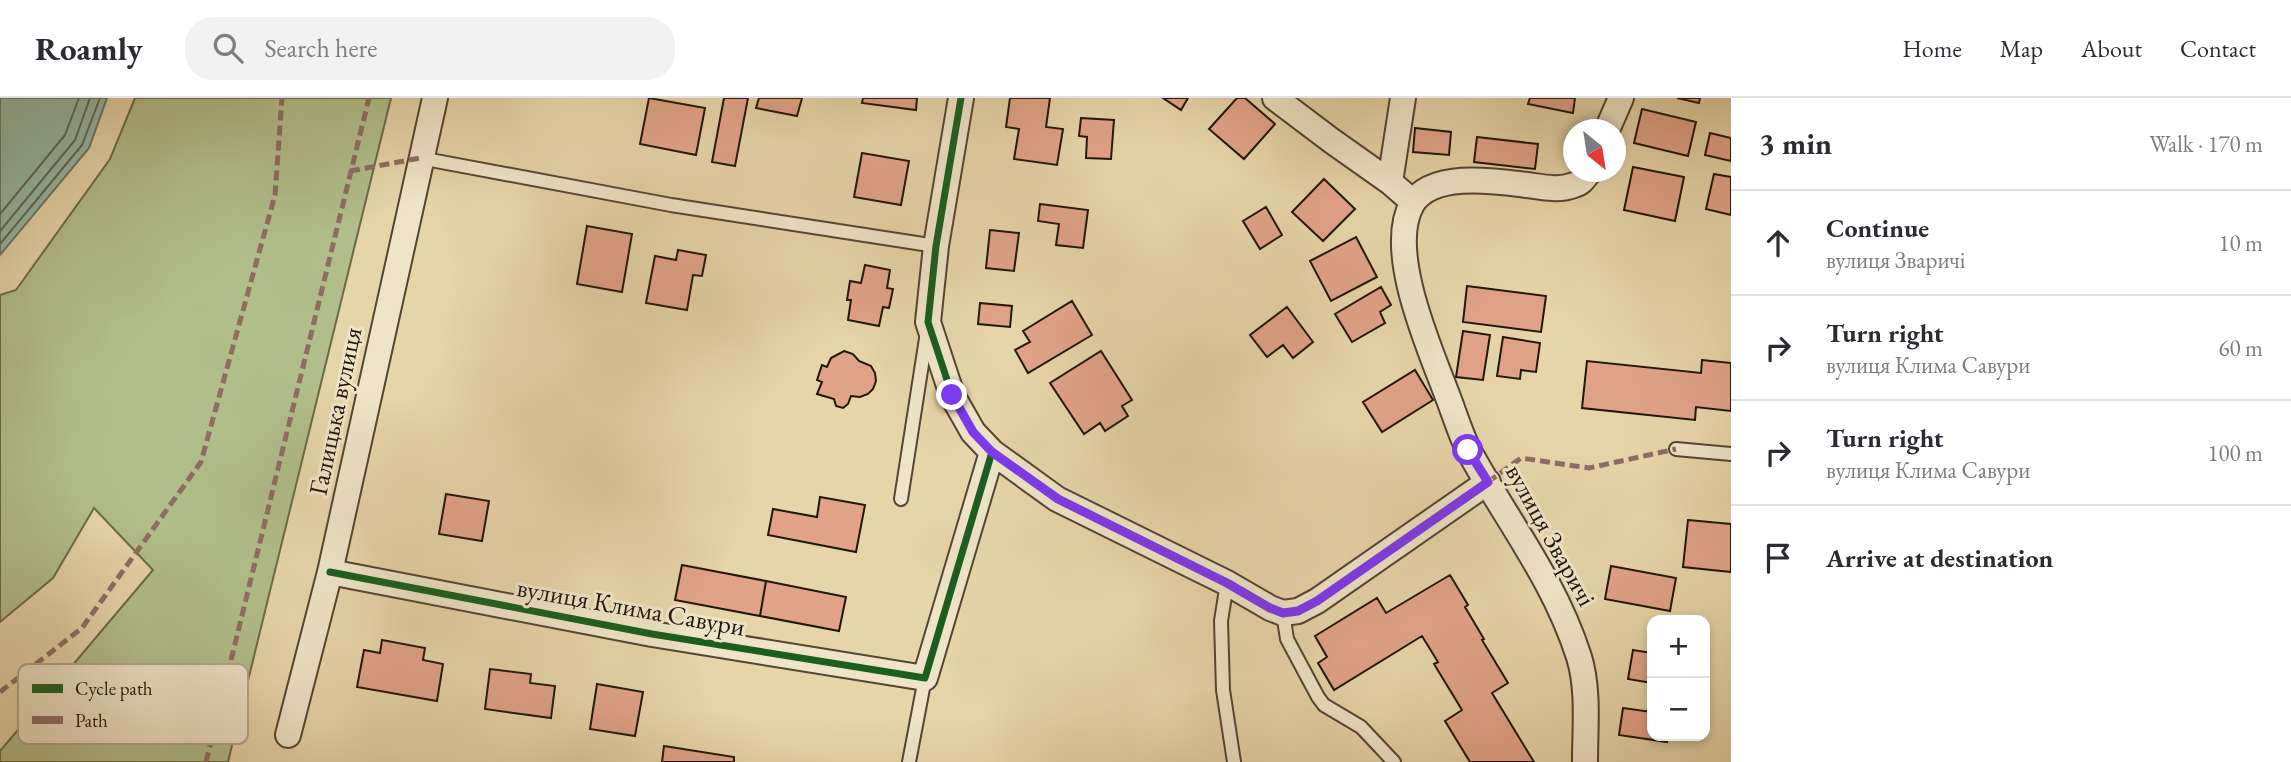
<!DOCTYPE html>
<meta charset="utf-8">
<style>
:root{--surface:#fff;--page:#f2f2f3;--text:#2b2b33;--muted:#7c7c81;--line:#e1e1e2}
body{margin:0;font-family:"EB Garamond",serif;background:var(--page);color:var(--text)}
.controls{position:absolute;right:21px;bottom:21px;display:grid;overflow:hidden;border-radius:14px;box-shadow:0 4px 10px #0003}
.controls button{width:63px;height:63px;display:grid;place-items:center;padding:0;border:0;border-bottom:2px solid var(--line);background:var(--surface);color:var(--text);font:35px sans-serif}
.compass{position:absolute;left:1563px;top:21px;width:63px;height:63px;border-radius:50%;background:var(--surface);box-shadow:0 4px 10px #0003;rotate:150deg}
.stop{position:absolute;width:21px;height:21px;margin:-16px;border:5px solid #7c3aed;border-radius:50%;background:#fff}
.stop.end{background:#7c3aed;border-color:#fff;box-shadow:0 2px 7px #0008}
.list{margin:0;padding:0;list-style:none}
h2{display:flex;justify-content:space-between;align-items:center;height:91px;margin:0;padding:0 28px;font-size:30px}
h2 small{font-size:23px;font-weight:400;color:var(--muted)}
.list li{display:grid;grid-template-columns:46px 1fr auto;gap:21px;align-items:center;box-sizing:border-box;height:105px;padding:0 28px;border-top:2px solid var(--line)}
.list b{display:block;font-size:26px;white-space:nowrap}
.list p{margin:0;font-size:23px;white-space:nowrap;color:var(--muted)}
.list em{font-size:23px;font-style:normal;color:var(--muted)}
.icon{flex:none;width:38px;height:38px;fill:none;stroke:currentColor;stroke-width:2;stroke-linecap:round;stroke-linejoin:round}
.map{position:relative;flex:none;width:1731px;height:664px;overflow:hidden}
header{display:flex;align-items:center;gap:42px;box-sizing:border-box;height:98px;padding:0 35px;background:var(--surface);border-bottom:2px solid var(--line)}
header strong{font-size:33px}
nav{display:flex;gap:38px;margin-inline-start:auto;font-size:24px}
.search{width:490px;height:63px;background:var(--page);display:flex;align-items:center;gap:18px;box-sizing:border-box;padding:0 24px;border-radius:28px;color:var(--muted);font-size:26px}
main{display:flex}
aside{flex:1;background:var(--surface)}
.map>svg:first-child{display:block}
.green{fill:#b1be8b;stroke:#6a6a4a;stroke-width:2}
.water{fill:#96b9a6;stroke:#687868;stroke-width:2}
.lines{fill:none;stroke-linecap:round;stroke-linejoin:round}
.shore{stroke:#5c6858;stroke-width:2}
.building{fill:#e1a388;stroke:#22160a;stroke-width:2}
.service-casing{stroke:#534632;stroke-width:16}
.minor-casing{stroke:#534632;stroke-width:28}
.service{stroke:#efe4c7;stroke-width:12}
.minor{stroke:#efe4c7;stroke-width:24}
.quiet{stroke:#8d6e63;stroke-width:5;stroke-dasharray:10 5;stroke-linecap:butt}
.cycleway-casing{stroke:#efe4c7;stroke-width:11}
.cycleway{stroke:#1b5e20;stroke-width:7}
.route{stroke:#7c3aed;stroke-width:9}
.labels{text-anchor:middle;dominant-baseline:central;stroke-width:6;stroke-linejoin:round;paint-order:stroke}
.street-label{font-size:26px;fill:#22160a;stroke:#efe4c7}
.key{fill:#efe4c7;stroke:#b2a68e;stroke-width:2}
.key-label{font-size:19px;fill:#22160a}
</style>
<header>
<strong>Roamly</strong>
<div class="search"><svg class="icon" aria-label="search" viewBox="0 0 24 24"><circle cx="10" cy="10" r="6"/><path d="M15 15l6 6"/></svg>Search here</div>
<nav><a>Home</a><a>Map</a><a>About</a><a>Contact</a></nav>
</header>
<main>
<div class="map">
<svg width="1731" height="664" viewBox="0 0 1731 664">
<rect width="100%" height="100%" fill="#e6d5a9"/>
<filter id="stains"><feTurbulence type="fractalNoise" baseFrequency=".00286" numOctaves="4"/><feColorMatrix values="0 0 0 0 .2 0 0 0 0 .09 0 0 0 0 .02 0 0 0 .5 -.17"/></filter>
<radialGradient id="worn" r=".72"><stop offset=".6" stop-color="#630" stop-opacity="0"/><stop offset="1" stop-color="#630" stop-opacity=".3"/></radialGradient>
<path class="green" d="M135 0H391L228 664H0V653L153 472 94 410 53 480 0 524V197L16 192 110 61Z"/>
<path class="water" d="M0 0H107L89 50 0 157Z"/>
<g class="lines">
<path class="shore" d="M0 116 65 37 79 0
M0 133 75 42 90 0
M0 146 82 47 100 0"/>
</g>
<path class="building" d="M649 0 705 10 696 57 640 46Z
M724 0H748L735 68 712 64Z
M759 0H802L797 18 756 10Z
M863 0H917L916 12 862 5Z
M1010 0H1050L1046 29 1063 31 1057 67 1014 61 1019 31 1006 29Z
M1163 0H1188L1181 12Z
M1237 0H1245L1275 26 1244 61 1209 31Z
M1530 0H1575L1573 15 1528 6Z
M1677 0H1700L1699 5Z
M1642 11 1696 24 1688 58 1634 45Z
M1081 20 1114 22 1111 61 1086 60 1087 39 1079 38Z
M1415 30 1451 34 1449 57 1413 54Z
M1710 35 1731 40V63L1705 57Z
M1477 39 1538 46 1535 71 1474 64Z
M862 55 909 63 901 107 854 99Z
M1633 69 1684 79 1675 123 1624 112Z
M1714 76 1731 79V117L1706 111Z
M1324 81 1355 111 1323 143 1292 114Z
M1040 106 1088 112 1083 150 1056 147 1059 126 1038 123Z
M1266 109 1282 137 1260 151 1243 123Z
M587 128 632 136 622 194 577 186Z
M990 132 1019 135 1014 173 986 170Z
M1356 139 1377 179 1331 203 1310 163Z
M678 152 706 157 702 178 693 177 687 212 646 205 655 158 676 162Z
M865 167 890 172 887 190 893 191 889 210 883 209 879 228 848 222 851 202H847L850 183 861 185Z
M1467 188 1546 198 1541 234 1463 224Z
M1381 189 1391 207 1380 214 1385 225 1352 244 1335 216Z
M1072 203 1092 237 1028 275 1015 252 1030 244 1023 233Z
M980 205 1012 208 1010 229 978 226Z
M1287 209 1313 244 1293 260 1283 247 1267 259 1250 237Z
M1463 233 1490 237 1483 282 1456 279Z
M1503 239 1540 245 1536 274 1521 272 1520 281 1497 278Z
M844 253 853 256 859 263 871 268 875 275 876 283 873 291 868 296 860 299 851 298 848 306 843 310 836 308 834 301 817 296 822 284 817 282 822 267 827 269 831 260Z
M1101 253 1132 302 1122 308 1128 318 1105 333 1100 325 1084 336 1050 285Z
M1702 262 1731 265V313L1696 309 1695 322 1582 310 1587 263 1701 275Z
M1415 272 1433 302 1382 334 1363 304Z
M446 396 489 403 482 443 439 436Z
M820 399 865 407 856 454 768 437 773 411 817 419Z
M1688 422 1731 426V474L1683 469Z
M682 467 766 483 760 518 675 502Z
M1611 468 1676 480 1670 513 1605 501Z
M1450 477 1468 507 1465 509 1484 541 1482 542 1508 585 1492 595 1534 664H1470L1445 623 1462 612 1434 566 1438 564 1422 538 1334 592 1318 565 1327 559 1315 538 1377 500 1386 515Z
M766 483 846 499 839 533 760 518Z
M382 542 425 550 423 562 443 566 437 603 357 589 364 552 380 555Z
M1633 552 1652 555V585L1628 581Z
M490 571 531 576 530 585 555 588 551 620 485 611Z
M597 586 643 594 635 638 590 631Z
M1623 610 1652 614V638H1668L1667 644 1619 637Z
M664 648 734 659V664H662Z"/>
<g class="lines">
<g class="service-casing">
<path id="service" d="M420 60 671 107 936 148
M1676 351 1731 356
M901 401 927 234
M1227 485 1221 523 1223 592 1234 664
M1283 515 1287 541 1318 599 1324 607 1361 629 1394 664
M909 664 925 580"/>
</g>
<g class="minor-casing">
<path id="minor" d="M961 0 936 148 928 224 952 297 973 334 992 354 1057 401 1227 485 1270 510 1283 515 1298 513 1317 503 1488 384
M1275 0 1332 43 1390 84 1413 104
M1607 32 1621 0
M1390 84 1403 0
M330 474 652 536 925 580 992 354
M288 637 330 474 435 0
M1585 664C1585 630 1589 591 1579 559 1554 481 1507 423 1469 353 1460 335 1454 314 1446 294 1429 249 1386 152 1412 106 1432 73 1495 83 1527 87 1542 89 1559 93 1574 87 1582 85 1584 80 1589 74"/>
</g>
<use href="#service" class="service"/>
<use href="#minor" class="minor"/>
<path class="quiet" d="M350 73 420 60
M1488 384 1521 360 1589 370 1676 351
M0 594 82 530 201 364 275 97 282 0
M206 664 369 0"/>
<g class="cycleway-casing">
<path id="cycleway" d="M961 0 936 148 928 224 952 297 973 334 992 354 1057 401 1227 485 1270 510 1283 515 1298 513 1317 503 1488 384
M330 474 652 536 925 580 992 354"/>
</g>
<use href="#cycleway" class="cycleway"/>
</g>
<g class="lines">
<path class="route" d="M952 297 973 334 992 354 1058 401 1227 485 1270 510 1283 515 1298 513 1317 503 1488 384 1468 352"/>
</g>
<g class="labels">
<g class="street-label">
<text transform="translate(335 313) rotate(-78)">Галицька вулиця</text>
<text transform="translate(1551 437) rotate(61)">вулиця Зваричі</text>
<text transform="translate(631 509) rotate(10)">вулиця Клима Савури</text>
</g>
</g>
<rect x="18" y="566" width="230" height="80" rx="10" class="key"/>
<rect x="32" y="586" width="31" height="9" fill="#1b5e20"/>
<rect x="32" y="618" width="31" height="8" fill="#8d6e63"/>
<g class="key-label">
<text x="75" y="597">Cycle path</text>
<text x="75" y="629">Path</text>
</g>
<rect width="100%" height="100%" filter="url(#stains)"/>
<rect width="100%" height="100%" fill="url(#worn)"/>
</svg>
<div class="controls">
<button>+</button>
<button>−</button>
</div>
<svg class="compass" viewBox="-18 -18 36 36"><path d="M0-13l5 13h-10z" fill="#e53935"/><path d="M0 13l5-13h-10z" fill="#7c7c81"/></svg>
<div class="stop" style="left:1468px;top:352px"></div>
<div class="stop end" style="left:952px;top:297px"></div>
</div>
<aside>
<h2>3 min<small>Walk · 170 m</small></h2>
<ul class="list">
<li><svg class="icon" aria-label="ahead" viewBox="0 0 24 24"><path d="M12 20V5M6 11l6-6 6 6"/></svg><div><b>Continue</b><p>вулиця Зваричі</p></div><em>10 m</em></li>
<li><svg class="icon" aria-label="right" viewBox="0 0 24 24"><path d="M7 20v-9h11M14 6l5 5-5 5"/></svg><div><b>Turn right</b><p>вулиця Клима Савури</p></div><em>60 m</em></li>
<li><svg class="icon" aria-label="right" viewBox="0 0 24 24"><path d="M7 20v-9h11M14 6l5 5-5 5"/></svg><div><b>Turn right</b><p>вулиця Клима Савури</p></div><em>100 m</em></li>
<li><svg class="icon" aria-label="arrive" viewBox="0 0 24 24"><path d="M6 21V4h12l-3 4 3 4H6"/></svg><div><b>Arrive at destination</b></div></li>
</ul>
</aside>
</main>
